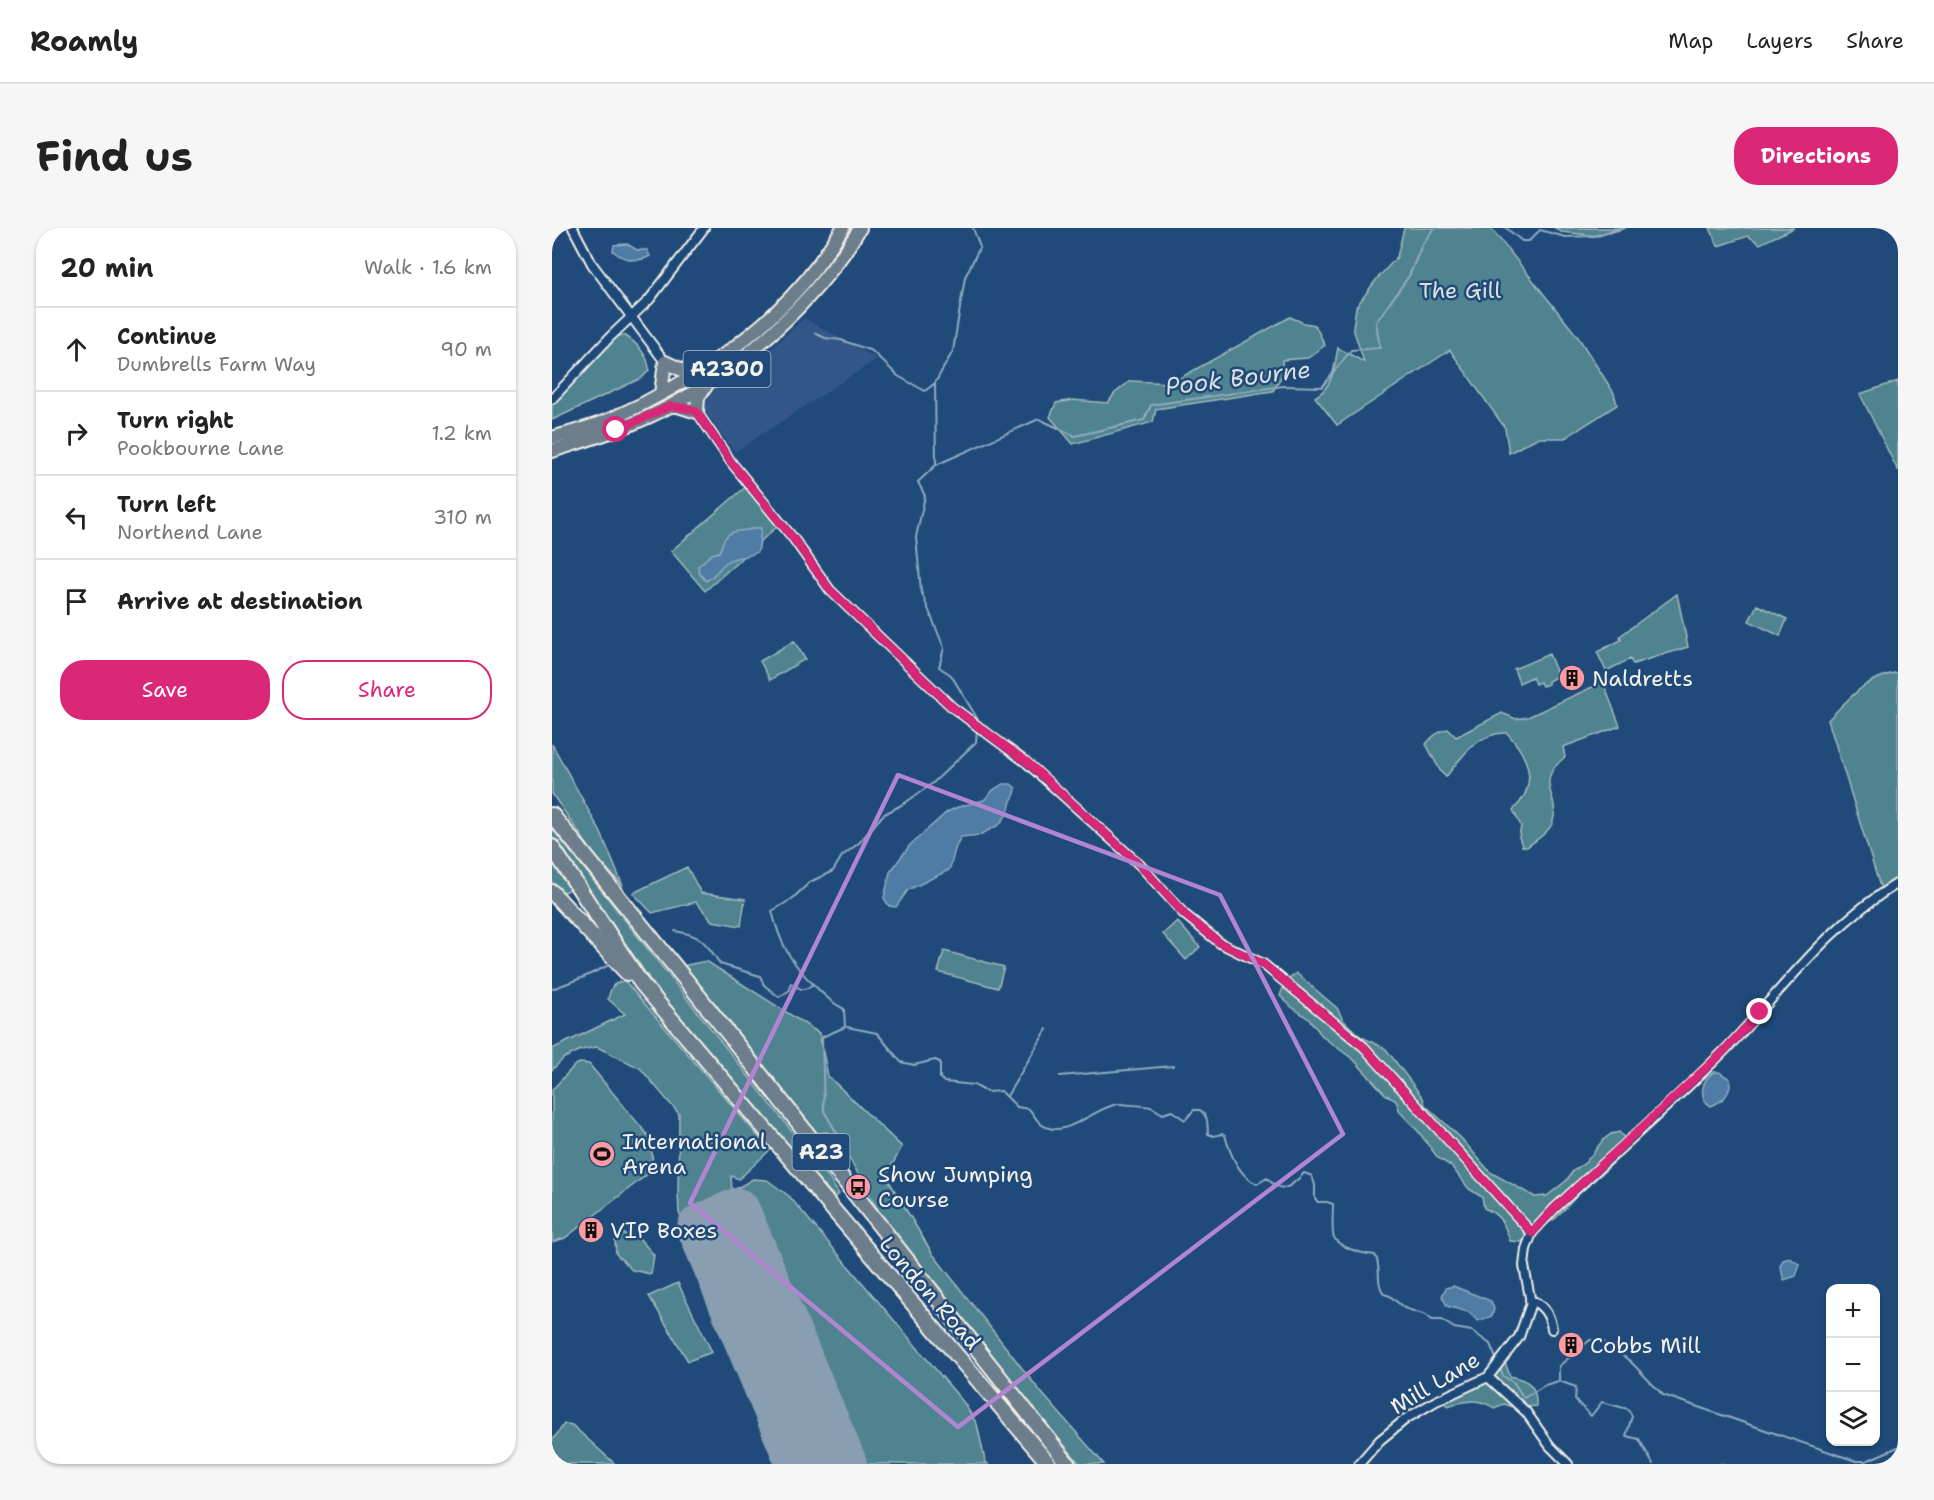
<!DOCTYPE html>
<meta charset="utf-8">
<style>
:root{--surface:#fff;--page:#f6f6f6;--text:#222;--muted:#767676;--line:#e0e0e0;--accent:#db2777}
body{margin:0;font-family:"Shantell Sans",sans-serif;background:var(--page);color:var(--text)}
.controls{position:absolute;right:18px;bottom:18px;display:grid;overflow:hidden;border-radius:12px;box-shadow:0 2px 4px #0004}
.controls button{width:54px;height:54px;display:grid;place-items:center;padding:0;border:0;border-bottom:2px solid var(--line);background:var(--surface);color:var(--text);font:30px sans-serif}
.stop{position:absolute;width:18px;height:18px;margin:-14px;border:4px solid #db2777;border-radius:50%;background:#fff}
.stop.end{background:#db2777;border-color:#fff;box-shadow:0 2px 6px #0008}
.list{margin:0;padding:0;list-style:none}
h2{display:flex;justify-content:space-between;align-items:center;height:78px;margin:0;padding:0 24px;font-size:26px}
h2 small{font-size:20px;font-weight:400;color:var(--muted)}
.list li{display:grid;grid-template-columns:39px 1fr auto;gap:18px;align-items:center;box-sizing:border-box;height:84px;padding:0 24px;border-top:2px solid var(--line)}
.list b{display:block;font-size:22px;white-space:nowrap}
.list p{margin:0;font-size:20px;white-space:nowrap;color:var(--muted)}
.list em{font-size:20px;font-style:normal;color:var(--muted)}
.actions{display:flex;gap:12px;padding:18px 24px}
.actions a{flex:1;padding:14px 0;border:2px solid var(--accent);border-radius:24px;text-align:center;font-size:21px;color:var(--accent)}
.actions .main{background:var(--accent);color:#fff}
.icon{flex:none;width:33px;height:33px;fill:none;stroke:currentColor;stroke-width:2;stroke-linecap:round;stroke-linejoin:round}
.map{position:relative;flex:none;width:1346px;height:1236px;overflow:hidden;border-radius:24px}
header{display:flex;align-items:center;gap:36px;box-sizing:border-box;height:84px;padding:0 30px;background:var(--surface);border-bottom:2px solid var(--line)}
header strong{font-size:28px}
nav{display:flex;gap:33px;margin-inline-start:auto;font-size:21px}
.intro{display:flex;align-items:center;justify-content:space-between;box-sizing:border-box;height:144px;padding:0 36px}
h1{margin:0;font-size:42px}
.button{padding:15px 27px;border-radius:24px;background:var(--accent);color:#fff;font-size:21px;font-weight:700}
main{display:flex;gap:36px;padding:0 36px}
aside{flex:1;background:var(--surface);border-radius:24px;box-shadow:0 2px 4px #0004}
.map>svg:first-child{display:block}
.built{fill:#305787}
.green{fill:#4f838f;stroke:#a2babc;stroke-width:1.5}
.water{fill:#4f7ca5;stroke:#91abc0;stroke-width:1.5}
.lines{fill:none;stroke-linecap:round;stroke-linejoin:round}
.stream{stroke:#91abc0;stroke-width:2}
.runway{stroke:#8a9eb1;stroke-width:46}
.street-casing{stroke:#f4f1e8;stroke-width:12}
.primary-casing{stroke:#f4f1e8;stroke-width:16}
.highway-casing{stroke:#f4f1e8;stroke-width:18}
.street{stroke:#1f4a7a;stroke-width:8}
.primary{stroke:#6c7d8c;stroke-width:12}
.highway{stroke:#6c7d8c;stroke-width:14}
.route{stroke:#db2777;stroke-width:8}
.marked{fill:none;stroke:#b185d1;stroke-width:4.5;stroke-linejoin:round}
.labels{text-anchor:middle;dominant-baseline:central;stroke-width:5;stroke-linejoin:round;paint-order:stroke}
.shield{fill:#1f4a7a;stroke:#b4bfc7;stroke-width:1.5}
.shield-label{font-size:21px;font-weight:bold;fill:#f4f1e8}
.park-label{font-size:22px;fill:#dbe0db;stroke:#1f4a7a}
.poi-label{font-size:22px;fill:#f4f1e8;stroke:#1f4a7a;text-anchor:start}
.street-label{font-size:22px;fill:#f4f1e8;stroke:#1f4a7a}
.water-label{font-size:24px;font-style:italic;fill:#dbdfde;stroke:#1f4a7a}
</style>
<header>
<strong>Roamly</strong>
<nav><a>Map</a><a>Layers</a><a>Share</a></nav>
</header>
<div class="intro"><h1>Find us</h1><a class="button">Directions</a></div>
<main>
<aside>
<h2>20 min<small>Walk · 1.6 km</small></h2>
<ul class="list">
<li><svg class="icon" aria-label="ahead" viewBox="0 0 24 24"><path d="M12 20V5M6 11l6-6 6 6"/></svg><div><b>Continue</b><p>Dumbrells Farm Way</p></div><em>90 m</em></li>
<li><svg class="icon" aria-label="right" viewBox="0 0 24 24"><path d="M7 20v-9h11M14 6l5 5-5 5"/></svg><div><b>Turn right</b><p>Pookbourne Lane</p></div><em>1.2 km</em></li>
<li><svg class="icon" aria-label="left" viewBox="0 0 24 24"><path d="M17 20v-9H6M10 6l-5 5 5 5"/></svg><div><b>Turn left</b><p>Northend Lane</p></div><em>310 m</em></li>
<li><svg class="icon" aria-label="arrive" viewBox="0 0 24 24"><path d="M6 21V4h12l-3 4 3 4H6"/></svg><div><b>Arrive at destination</b></div></li>
</ul>
<div class="actions"><a class="main">Save</a><a>Share</a></div>
</aside>
<div class="map">
<svg width="1346" height="1236" viewBox="0 0 1346 1236">
<rect width="100%" height="100%" fill="#1f4a7a"/>
<filter id="ink" filterUnits="userSpaceOnUse"><feTurbulence type="fractalNoise" baseFrequency=".0167" numOctaves="2"/><feDisplacementMap in="SourceGraphic" scale="12" xChannelSelector="R" yChannelSelector="G"/><feConvolveMatrix kernelMatrix="1 2 1 2 8 2 1 2 1" color-interpolation-filters="sRGB"/></filter>
<g filter="url(#ink)">
<path class="built" d="M252 90 325 131 183 224 151 181 150 172 158 161 192 142 222 118Z"/>
<path class="green" d="M852 0H939L1026 109 1062 165 1065 177 1013 210H985L957 225 953 200 898 122 785 197 763 169C782 158 782 139 786 120L812 134 801 100 804 79 824 52 845 29Z
M1003 0H1074L1046 8 1009 4Z
M1158 0H1242L1208 16 1196 8 1166 18Z
M738 89 752 95 763 97 773 117 756 130 730 132 731 146 721 163 604 181 601 194 521 216 498 189 504 175 521 172 556 175 562 166 578 153 619 155Z
M72 107C84 114 97 128 97 142L91 149 81 154 0 192V176L64 109Z
M1346 153V243L1308 166Z
M197 256 229 295 153 363 119 323Z
M1125 366 1136 419 1081 436 1078 431 1054 443 1045 424 1069 412 1068 408Z
M1205 377 1235 391 1228 408 1197 393Z
M242 413 253 431 218 452 208 433Z
M997 426 1006 448 996 453V456L990 458 988 454 983 456 980 449 967 455 962 441Z
M1346 444V655L1330 665 1276 492C1301 467 1310 452 1346 444Z
M1051 454 1068 498 1011 519 1013 529C980 556 1009 566 1001 593 998 604 984 612 975 619L970 618 967 609 969 598 961 582C988 556 977 529 955 505 926 504 910 528 894 549L889 544 874 516C880 509 886 503 896 501L904 509 950 485 964 491 976 489Z
M0 516 49 605 71 658 44 629 0 566Z
M0 600 277 950 287 966 283 969 244 929 103 759 0 608Z
M0 633 18 661 10 665 0 654Z
M135 639 149 665 193 671 189 698 160 693 144 674 100 685 81 665Z
M625 693 648 719 634 732 611 706Z
M392 723 452 739 446 760 386 744Z
M154 733 267 805 276 848 350 919 334 948 380 1025 488 1163 552 1236H528L465 1161 334 997 293 922 275 904 263 905 130 738Z
M744 745 785 780 791 792 808 808 834 821 871 870 873 877 909 910 938 944 983 969 995 968 1014 953 1021 943 1034 934 1051 912 1059 906 1067 904 1076 913 1068 929 1026 967 1004 990 969 1014 958 1013C953 997 949 987 932 980L930 969 917 961 899 938 886 930 866 903 848 884 844 873 833 866 802 832 771 809 757 791 741 780 728 768 733 754Z
M73 753 218 922 187 951 179 948 180 963 201 951 215 952 237 968 412 1175 425 1196 433 1233 436 1236H292L185 983 180 964 135 1003 127 985 126 965 127 886 88 840 45 819 29 822 12 830 0 842V821L73 786 56 771C59 760 60 754 73 753Z
M28 835 37 836 99 911 101 942 13 1010 0 1014V862L23 837Z
M68 1005 86 1009 102 1027 99 1046 80 1042 64 1026 63 1013Z
M126 1055 160 1124 136 1133 97 1068Z
M951 1129 958 1148C976 1152 985 1157 984 1178L964 1180 952 1176 942 1180C926 1169 913 1173 896 1178L890 1170 933 1151Z
M12 1196 20 1197 63 1236H0V1213Z"/>
<path class="water" d="M75 16 85 22H95L98 28C86 35 71 32 61 23L62 17Z
M203 300H209L207 320 205 324C196 330 185 328 176 333 167 339 166 346 154 353L147 345 146 338 160 326 167 324C170 319 170 313 174 309 179 301 194 304 203 300Z
M451 556H459L464 560 463 566 459 573 456 585 447 597 428 607 409 609C401 620 402 630 397 642L356 662 344 679 337 678 332 670 338 644 358 617 395 584 406 579 432 572 441 562Z
M1162 844H1167L1178 851C1179 866 1171 873 1159 878 1145 870 1150 851 1162 844Z
M1238 1030 1248 1037 1244 1048 1232 1052 1228 1038 1231 1032Z
M901 1058 939 1073 942 1081 940 1088 926 1093 916 1084 895 1078 890 1068 894 1060Z"/>
<g class="lines">
<path class="stream" d="M954 0 970 13H977L988 2 1013 9 1042 8 1068 0
M263 105 273 110 289 112 320 123 346 148 373 163 383 155 384 237
M383 155 401 123 413 49 428 19 421 0
M425 495V490L399 447 387 439 392 420 369 363 364 309 373 268 366 254 384 237 487 191 523 208 592 192 599 177 731 158 770 159 799 122 828 120 824 94 857 48 870 17 882 0
M123 703C149 707 154 714 168 736L208 748 212 757 227 769 238 762 239 755C249 762 252 764 261 756
M0 761 32 749 55 738
M293 799 292 781C280 775 272 767 262 757 238 734 228 715 220 683L240 671 258 654 281 643 290 628 307 615 331 587 353 575 381 555 424 514 425 501
M295 799 325 805 349 834 362 837 383 832 388 834V850L392 854 422 857 435 864 449 863 465 879 477 881C483 887 484 894 492 898 514 911 543 879 566 876 570 876 594 878 599 879 603 881 607 884 611 886L620 883 633 892 642 882H648C657 889 655 895 656 906L662 908 669 906 673 907C678 926 687 948 705 956L715 950C730 967 738 960 752 945L760 948 763 957V971L766 974H775L781 976C781 984 780 998 781 1006 782 1019 812 1026 823 1027 830 1038 823 1055 832 1066L838 1068 852 1080 874 1087 880 1092H890L902 1100 920 1103 938 1116 945 1133
M508 848 621 838
M455 868 495 801
M286 907 272 883 270 809 293 799
M947 1138 951 1148 962 1155 972 1170 993 1157 1007 1153
M1007 1153V1138L1038 1112 1050 1113 1078 1133 1111 1167 1304 1233H1314L1346 1219
M1007 1153 1024 1159 1023 1172 1039 1188 1050 1174 1076 1181 1080 1188 1074 1208 1087 1211 1101 1236
M1168 1236H1172"/>
<path class="runway" d="M247 1236 148 1000 185 983 292 1236"/>
<g class="street-casing">
<path id="street" d="M21 0 40 36 113 134
M0 171 58 109 97 72 152 0
M145 184 179 234 241 310 278 362 400 479 475 535 588 637 632 686 668 715 711 736 812 819 980 1005
M978 1072C992 1077 998 1087 1000 1101
M936 1149 974 1184 998 1218 1016 1236
M807 1236 828 1212 855 1190 884 1173 936 1149 967 1109 979 1075 972 1038 974 1021 980 1005 1002 981C1060 927 1121 875 1176 819 1230 762 1277 696 1346 655"/>
</g>
<g class="primary-casing">
<path id="primary" d="M109 166 113 134 141 147
M119 178H126L145 184 146 169 154 158
M0 210C20 204 42 199 61 190 135 157 216 104 265 38 274 26 282 13 291 0
M0 223C41 210 82 198 120 177 191 138 267 70 308 0"/>
</g>
<g class="highway-casing">
<path id="highway" d="M0 587 137 756 516 1236
M0 619 89 755 497 1236
M0 664 75 745"/>
</g>
<use href="#street" class="street"/>
<use href="#primary" class="primary"/>
<use href="#highway" class="highway"/>
</g>
</g>
<g class="lines" filter="url(#ink)">
<path class="route" d="M64 202 119 178 139 181 145 184 179 234 241 310 278 362 400 479 476 535 588 637 632 686 668 715 711 736 812 819 980 1005 1002 981 1169 826 1208 784"/>
</g>
<path class="marked" d="M346 547 668 667 791 906 406 1199 138 975Z"/>
<defs>
<g id="building-disc" transform="scale(1.35)"><circle r="9.5" fill="#ff9aa2" stroke="#1f4a7a"/><path d="M-4-6H4V6H1V3H-1V6H-4ZM-2.5-4.3h1.7v1.8h-1.7ZM.8-4.3h1.7v1.8H.8ZM-2.5-1h1.7V.8h-1.7ZM.8-1h1.7V.8H.8Z" fill="#111"/></g>
<g id="stadium-disc" transform="scale(1.35)"><circle r="9.5" fill="#ff9aa2" stroke="#1f4a7a"/><path d="M0-5a6.5 5 0 1 0 0 10a6.5 5 0 1 0 0-10ZM-3.5-1.8h7v3.6h-7Z" fill="#111"/></g>
<g id="bus-disc" transform="scale(1.35)"><circle r="9.5" fill="#ff9aa2" stroke="#1f4a7a"/><path d="M-5-6H5V4H4V6H2V4H-2V6H-4V4H-5ZM-3.5-4V0h7V-4ZM-3.5 1.2v1.5H-2V1.2ZM2 1.2v1.5H3.5V1.2Z" fill="#111"/></g>
</defs>
<g fill-rule="evenodd">
<use href="#building-disc" x="1020" y="450"/>
<use href="#stadium-disc" x="50" y="926"/>
<use href="#bus-disc" x="306" y="959"/>
<use href="#building-disc" x="39" y="1002"/>
<use href="#building-disc" x="1019" y="1117"/>
</g>
<g class="labels">
<g class="shield">
<rect x="131.5" y="123" width="87" height="36" rx="4.5"/>
<rect x="240.5" y="906" width="57" height="36" rx="4.5"/>
</g>
<g class="shield-label">
<text x="175" y="141">A2300</text>
<text x="269" y="924">A23</text>
</g>
<g class="park-label">
<text x="908" y="62">The Gill</text>
</g>
<g class="poi-label">
<text x="1040" y="450">Naldretts</text>
<text x="70" y="913">International<tspan x="70" dy="25">Arena</tspan></text>
<text x="326" y="946">Show Jumping<tspan x="326" dy="25">Course</tspan></text>
<text x="58" y="1002">VIP Boxes</text>
<text x="1038" y="1117">Cobbs Mill</text>
</g>
<g class="street-label">
<text transform="translate(378 1065) rotate(49)">London Road</text>
<text transform="translate(883 1155) rotate(-31)">Mill Lane</text>
</g>
<g class="water-label">
<text transform="translate(686 150) rotate(-7)">Pook Bourne</text>
</g>
</g>
</svg>
<div class="controls">
<button>+</button>
<button>−</button>
<button><svg class="icon" aria-label="layers" viewBox="0 0 24 24"><path d="M12 4l9 5-9 5-9-5zM3 14l9 5 9-5"/></svg></button>
</div>
<div class="stop" style="left:64px;top:202px"></div>
<div class="stop end" style="left:1208px;top:784px"></div>
</div>
</main>
